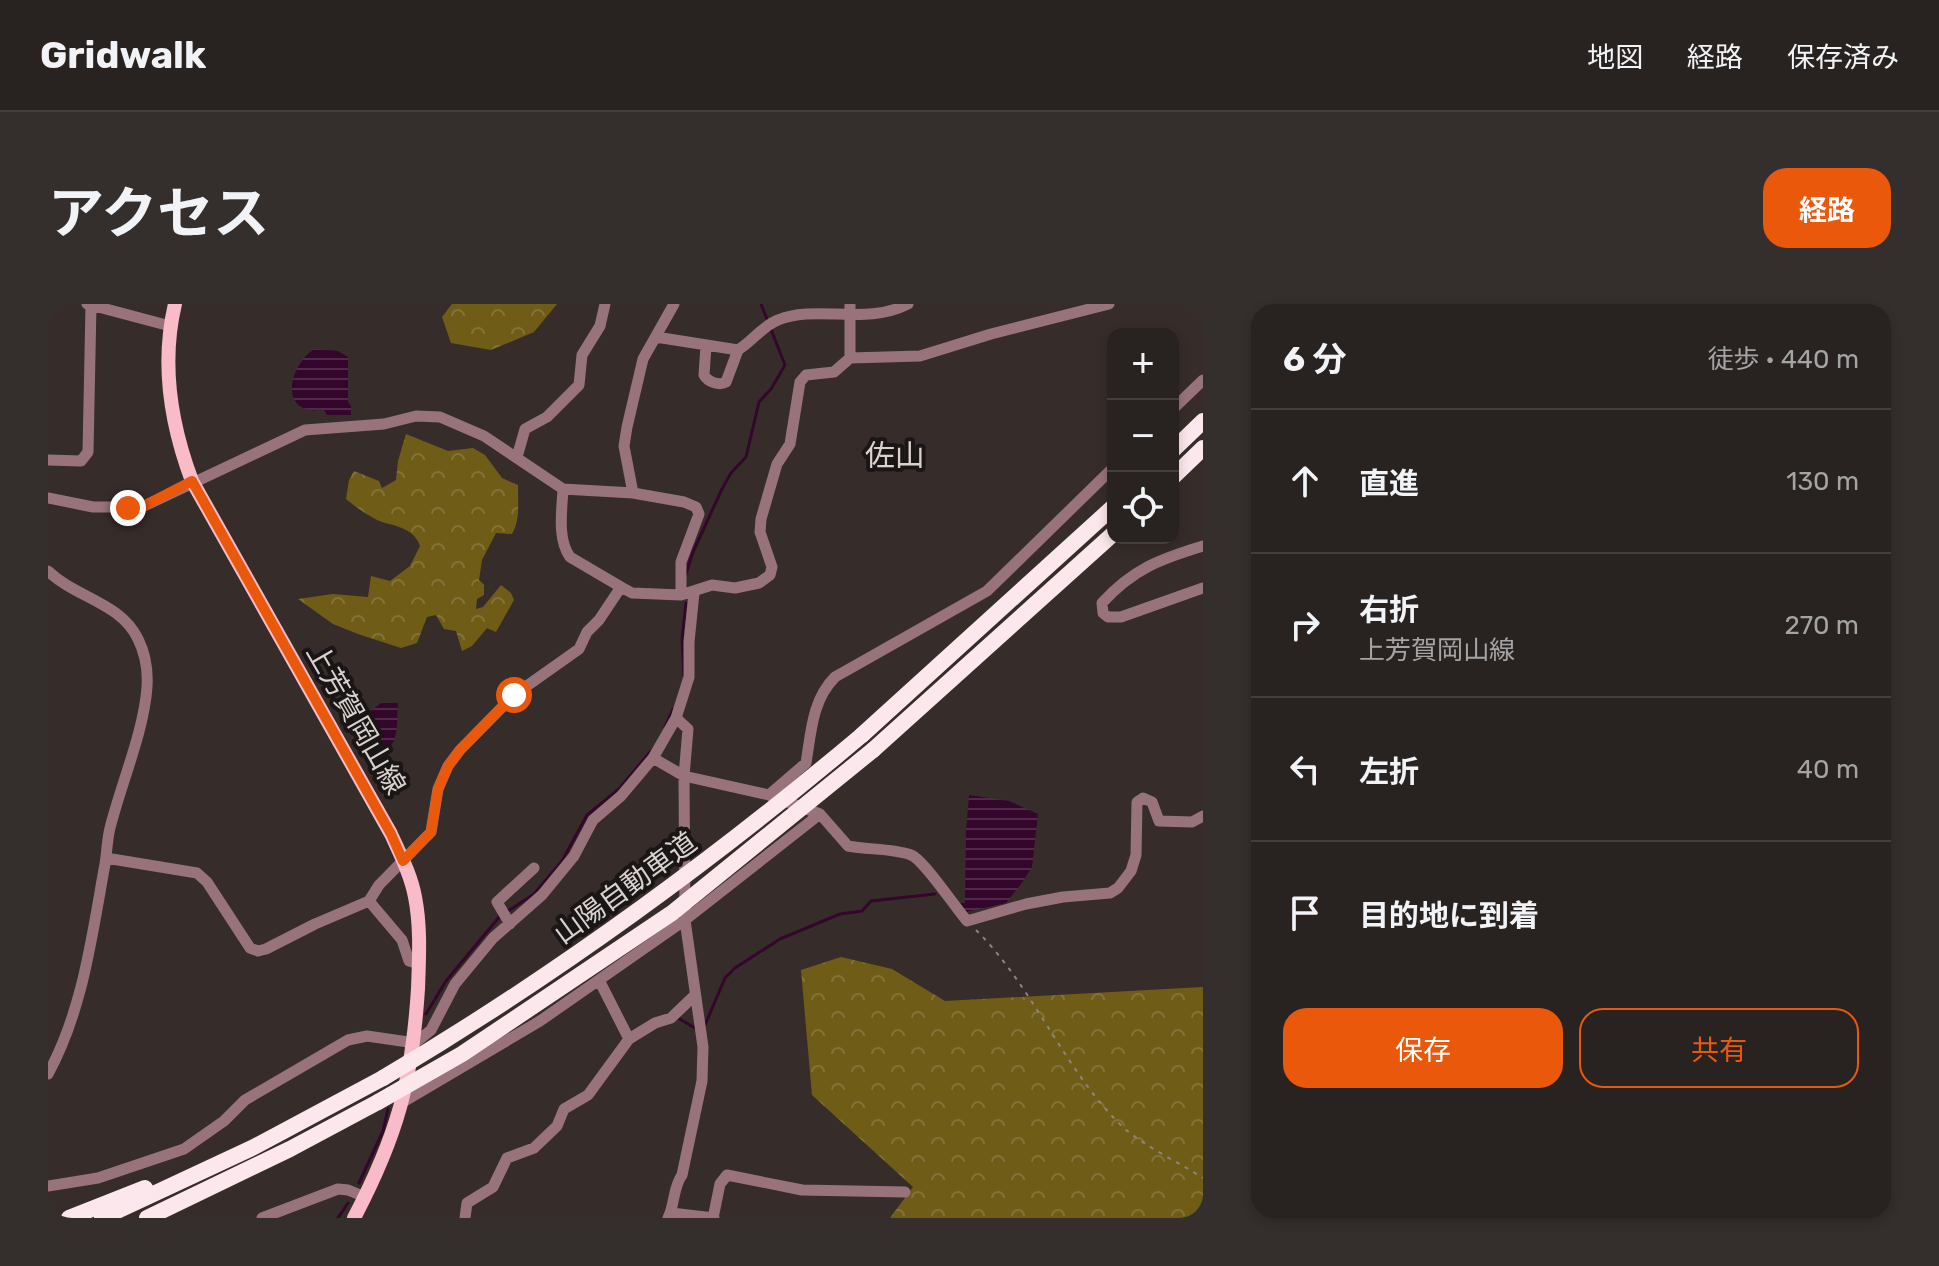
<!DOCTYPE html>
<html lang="ja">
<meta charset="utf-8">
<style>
:root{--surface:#282220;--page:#342f2d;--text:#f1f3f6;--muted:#a5a4a5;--line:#443f3e;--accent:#ea580c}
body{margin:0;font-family:Rubik,"Noto Sans JP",sans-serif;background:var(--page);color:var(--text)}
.controls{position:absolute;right:24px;top:24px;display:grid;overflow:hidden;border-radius:16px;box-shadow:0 4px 12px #0003}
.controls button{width:72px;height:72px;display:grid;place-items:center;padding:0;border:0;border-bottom:2px solid var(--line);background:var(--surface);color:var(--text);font:40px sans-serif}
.stop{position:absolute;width:24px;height:24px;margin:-18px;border:6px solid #ea580c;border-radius:50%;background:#fff}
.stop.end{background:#ea580c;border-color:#fff;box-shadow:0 2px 8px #0008}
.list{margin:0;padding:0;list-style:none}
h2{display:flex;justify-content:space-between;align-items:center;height:104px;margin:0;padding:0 32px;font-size:34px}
h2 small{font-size:26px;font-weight:400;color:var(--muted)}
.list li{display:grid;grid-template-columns:52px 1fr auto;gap:24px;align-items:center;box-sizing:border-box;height:144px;padding:0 32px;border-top:2px solid var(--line)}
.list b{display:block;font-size:30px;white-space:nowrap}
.list p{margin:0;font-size:26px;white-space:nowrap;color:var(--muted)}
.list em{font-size:26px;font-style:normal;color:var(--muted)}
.actions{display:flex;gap:16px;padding:24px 32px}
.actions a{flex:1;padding:18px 0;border:2px solid var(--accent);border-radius:24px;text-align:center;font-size:28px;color:var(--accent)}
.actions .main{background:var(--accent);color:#fff}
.icon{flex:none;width:44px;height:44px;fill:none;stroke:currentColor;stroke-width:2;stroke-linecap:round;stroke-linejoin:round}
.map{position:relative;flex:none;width:1155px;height:914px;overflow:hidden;border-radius:24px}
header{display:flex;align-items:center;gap:48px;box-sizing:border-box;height:112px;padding:0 40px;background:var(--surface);border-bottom:2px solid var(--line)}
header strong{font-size:38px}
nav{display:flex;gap:44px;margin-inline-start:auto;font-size:28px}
.intro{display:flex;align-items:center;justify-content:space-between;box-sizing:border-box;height:192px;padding:0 48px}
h1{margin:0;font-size:56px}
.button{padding:20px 36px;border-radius:24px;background:var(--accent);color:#fff;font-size:28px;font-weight:700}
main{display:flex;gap:48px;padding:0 48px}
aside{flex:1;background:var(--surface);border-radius:24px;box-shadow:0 4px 12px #0003}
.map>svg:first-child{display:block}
.forest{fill:url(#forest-crowns)}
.water{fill:url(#water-rules)}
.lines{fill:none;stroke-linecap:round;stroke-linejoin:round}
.stream{stroke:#34062c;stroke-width:3}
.path{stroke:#8b8481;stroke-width:2;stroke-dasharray:4 6;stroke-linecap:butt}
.minor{stroke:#99737b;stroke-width:11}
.major{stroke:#fabbc8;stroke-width:14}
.highway{stroke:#fce8ec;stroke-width:16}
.highway-bridge{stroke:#fce8ec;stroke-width:16}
.route{stroke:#ea580c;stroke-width:10}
.labels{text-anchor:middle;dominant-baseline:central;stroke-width:8;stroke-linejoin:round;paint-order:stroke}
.street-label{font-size:28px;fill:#d7d1cf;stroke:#1a1615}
.neighbourhood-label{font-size:30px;fill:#ddd1ce;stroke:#1a1615}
</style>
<header>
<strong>Gridwalk</strong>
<nav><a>地図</a><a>経路</a><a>保存済み</a></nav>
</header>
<div class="intro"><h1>アクセス</h1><a class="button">経路</a></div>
<main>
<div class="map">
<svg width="1155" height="914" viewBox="0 0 1155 914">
<defs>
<pattern id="forest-crowns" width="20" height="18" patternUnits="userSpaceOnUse" patternTransform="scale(2)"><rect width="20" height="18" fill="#6f5d17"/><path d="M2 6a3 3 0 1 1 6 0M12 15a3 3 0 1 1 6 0" fill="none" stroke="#837338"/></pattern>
<pattern id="water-rules" width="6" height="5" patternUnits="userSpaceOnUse" patternTransform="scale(2)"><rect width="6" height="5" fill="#34062c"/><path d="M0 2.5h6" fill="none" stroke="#51294a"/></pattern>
</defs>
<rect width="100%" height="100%" fill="#362d2a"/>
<path class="forest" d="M404 0H509L486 28 443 46 403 39 394 13Z
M358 130 400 147 425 144 437 151 454 174 470 181V184C470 199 472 217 464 230L448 229 434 256 431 276 436 281V291L429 295 428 305 435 303 453 281 463 289 466 296 448 328 439 324 424 342 414 347 408 327 396 325 388 311 379 313 369 339 353 344 310 330 285 320 250 295 285 290 320 293 323 272 342 277 362 262 372 242C367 226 350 222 337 219 324 215 309 204 298 195L301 176 306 167 331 177 334 184 348 176 350 157Z
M793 653 844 665 897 697 1155 683V914H842L865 883 764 791 753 666Z"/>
<path class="water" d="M267 45 290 47 300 53V98L303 102V111H279L276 106 269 105 267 107C262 106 257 105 253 103 233 90 250 53 267 45Z
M333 399H350C348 424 353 438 330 455L315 428 321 408Z
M921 491 961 497 990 510 984 563 974 579 958 599 918 608 912 599H917L918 527Z"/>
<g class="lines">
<path class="stream" d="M638 270 645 248 674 185 683 169 698 153 711 98 723 85 737 61 713 0
M636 371 634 335 638 299
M617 423 625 405
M460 607 486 590 514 557 539 511 571 485 603 447
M378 710 398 677 452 612
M630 714 647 724
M657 721 677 674 687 664 732 635 792 610 814 607 823 597 887 590
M311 879 335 827 340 805
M290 914 300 899"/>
<path class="path" d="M928 626C985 682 1018 770 1076 824 1096 842 1132 859 1155 874"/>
<path class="minor" d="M39 0 122 22
M802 0V54
M608 33 690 46C705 37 714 22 730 16 768 0 818 22 860 0
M658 42 656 71C660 78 671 82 678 78L690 46
M1125 105 1155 76
M469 153 477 125 499 113 531 81 534 51 552 22 557 0
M0 156 33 157 40 148 43 1
M515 185C514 206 509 235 522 253L573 283
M585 189 576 142 579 123 595 55 626 0
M0 194 45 203H94L257 126 336 120 368 112 392 113 436 132 515 185 585 189 636 198 648 203 651 210 633 258V291L664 281 687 284 711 279 722 271 724 263 712 228 713 215 729 160 742 140 752 78 758 71 786 68 802 54 872 52 943 30 1061 0
M1155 242C1112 255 1085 265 1054 299L1055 309 1060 313H1073L1155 284
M0 267C28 294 72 298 90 335 97 349 100 367 99 383 96 427 73 480 62 524 59 536 59 548 57 560 44 631 35 706 0 770
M605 454 636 472 721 491 772 510 800 542C820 546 844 544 863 551 875 555 907 603 919 617L978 600 1015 593 1062 589 1070 584 1083 567 1088 551 1089 498 1095 494 1104 498 1111 517 1144 518 1155 512
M721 491 758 459C763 429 764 396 787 373L939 287 1065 164
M58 554 149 569 159 578 202 644 210 647 218 645 267 620 321 597 331 581 383 528 390 485 400 462 412 446 466 391 531 345 539 328 551 316 573 283 584 289 633 291
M321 597 354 636 361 657 371 660
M462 620 449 598 486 564
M551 676 581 735
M355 798 492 717 637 616 772 510
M0 882 50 874 136 845 176 817 197 796 300 736 319 732 367 739 383 726 407 680 445 634 494 591 526 552 545 516 573 492 605 454 628 414 641 373V338L646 289
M623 909 666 914
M214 914 290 885 300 886 317 893
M417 914 419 899 445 883 459 854 486 844 509 822 516 805 540 791 581 735 607 719 623 714 646 692
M620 914C627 900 625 883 634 871L654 777 655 743 637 616 636 472 640 425 628 414
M665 914 672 880 679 871 754 886 857 888"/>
<path class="major" d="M127 0C113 59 123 121 144 177L343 530C352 550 363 571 367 593 373 623 371 655 370 685 364 778 349 832 306 914"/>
<path class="highway" d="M1125 146 1155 117
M1125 173 1155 144
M814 431 1065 203
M825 446 1065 230
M21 914 97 884
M54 914 206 843 335 774
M99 914 242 845 330 798"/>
<path class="highway-bridge" d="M335 774C507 672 661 560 814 431
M330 798 414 750 624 609 825 446"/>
</g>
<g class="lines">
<path class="route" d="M80 204 94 203 144 177 343 530 355 557 383 528 390 485 400 462 412 446 466 391"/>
</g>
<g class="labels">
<g class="street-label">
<text transform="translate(308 415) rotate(60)">上芳賀岡山線</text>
<text transform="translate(577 584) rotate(-36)">山陽自動車道</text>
</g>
<g class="neighbourhood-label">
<text x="847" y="152">佐山</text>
</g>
</g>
</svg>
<div class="controls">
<button>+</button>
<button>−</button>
<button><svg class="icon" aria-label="locate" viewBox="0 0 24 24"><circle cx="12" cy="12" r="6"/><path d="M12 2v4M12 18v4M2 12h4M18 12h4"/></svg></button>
</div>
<div class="stop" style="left:466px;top:391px"></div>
<div class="stop end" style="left:80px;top:204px"></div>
</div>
<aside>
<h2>6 分<small>徒歩 · 440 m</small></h2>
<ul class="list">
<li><svg class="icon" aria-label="ahead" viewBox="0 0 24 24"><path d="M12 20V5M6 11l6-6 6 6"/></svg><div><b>直進</b></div><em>130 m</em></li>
<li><svg class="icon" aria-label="right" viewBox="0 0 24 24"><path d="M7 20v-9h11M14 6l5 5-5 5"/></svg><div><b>右折</b><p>上芳賀岡山線</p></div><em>270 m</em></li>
<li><svg class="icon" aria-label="left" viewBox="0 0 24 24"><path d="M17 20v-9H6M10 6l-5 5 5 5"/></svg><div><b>左折</b></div><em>40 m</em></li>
<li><svg class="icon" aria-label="arrive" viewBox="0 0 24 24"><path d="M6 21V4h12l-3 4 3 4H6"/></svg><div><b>目的地に到着</b></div></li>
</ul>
<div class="actions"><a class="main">保存</a><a>共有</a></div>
</aside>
</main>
